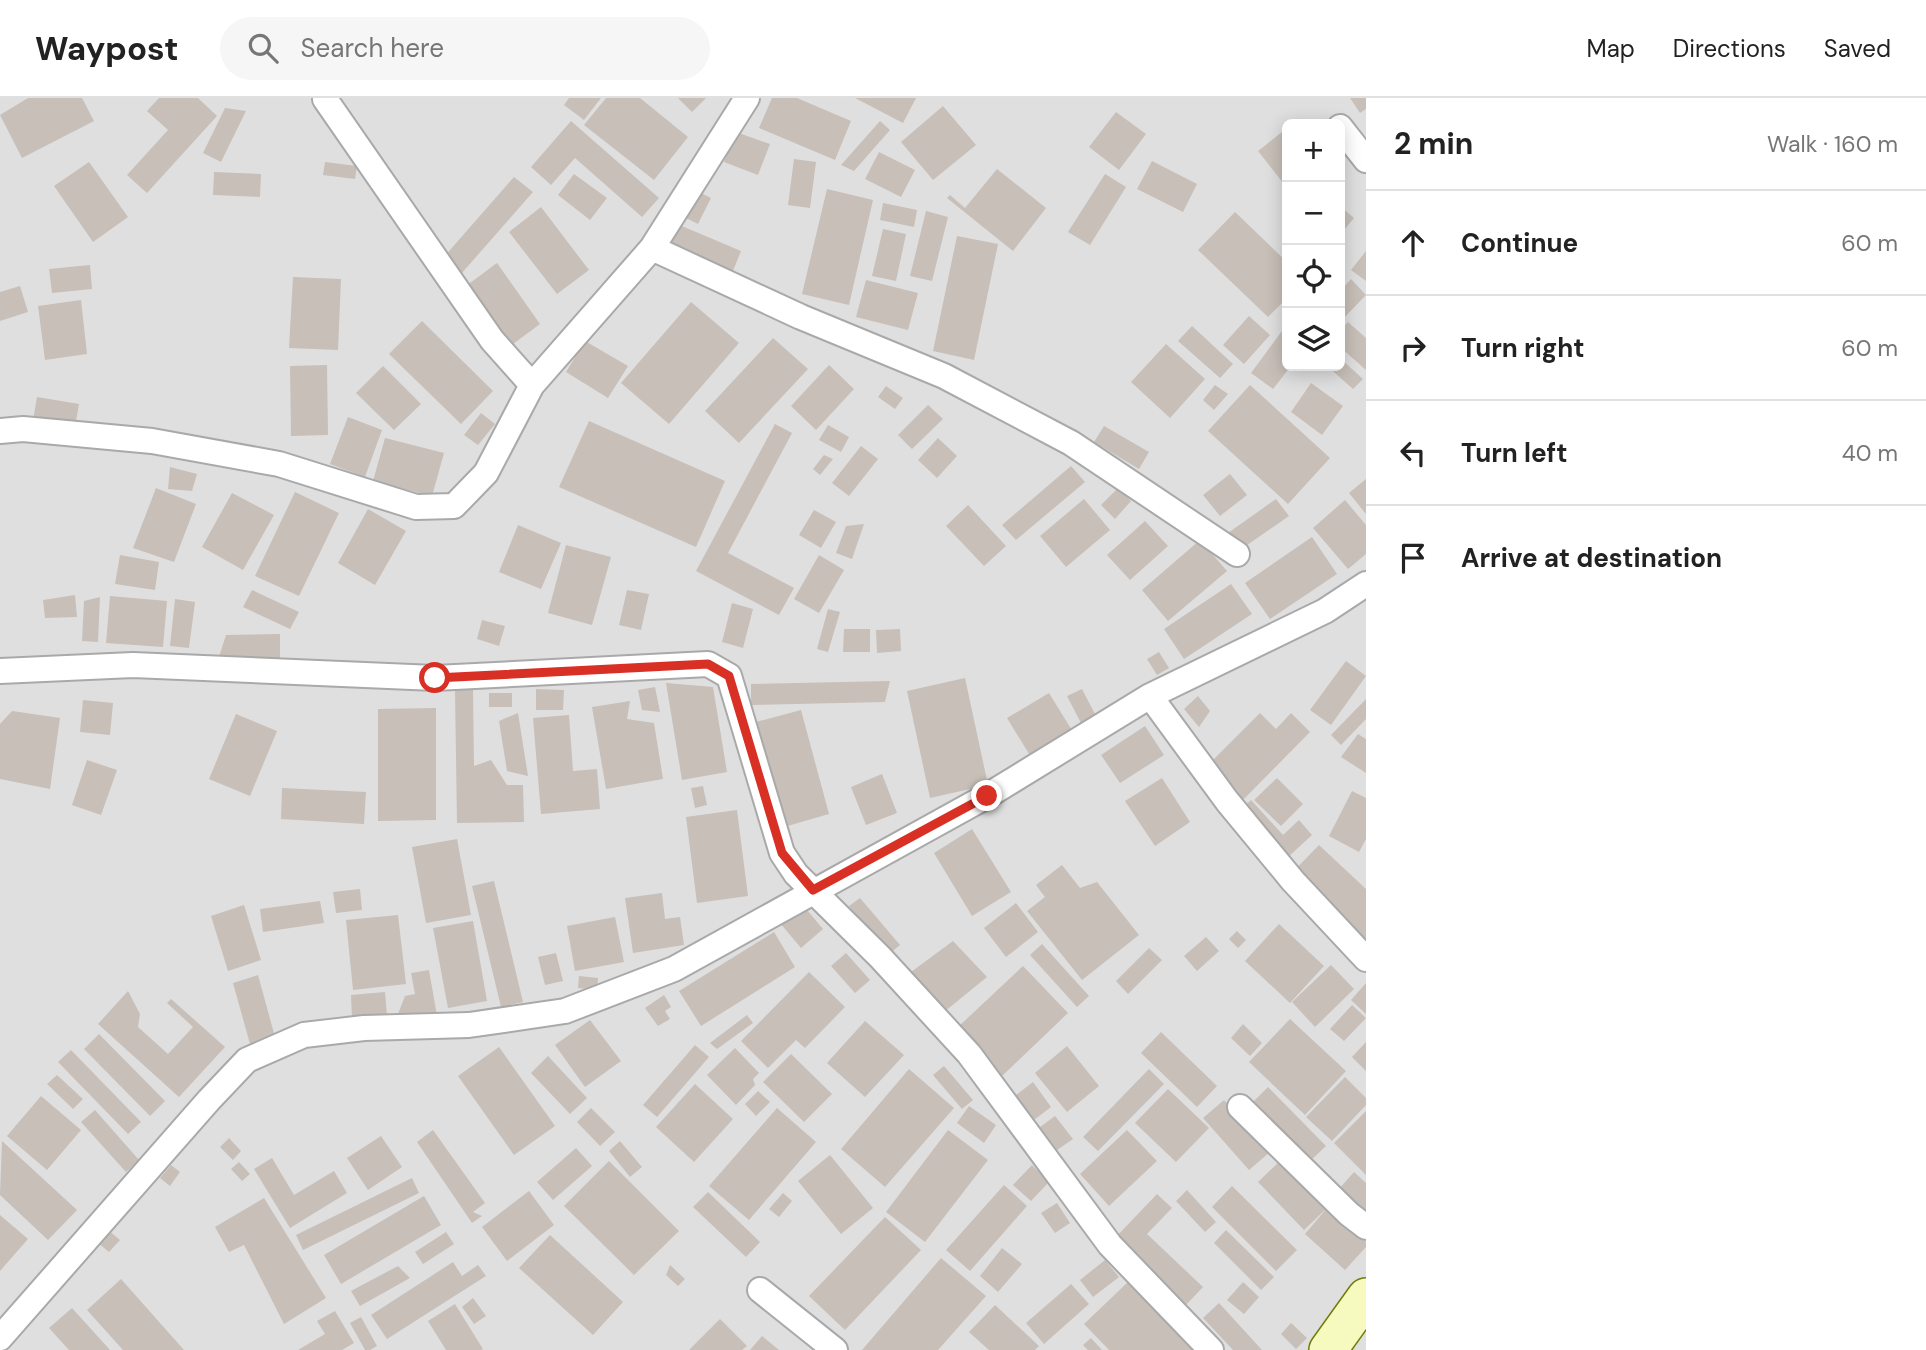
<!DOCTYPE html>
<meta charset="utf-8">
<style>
:root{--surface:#fff;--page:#f6f6f6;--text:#222;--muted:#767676;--line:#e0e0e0}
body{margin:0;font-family:"DM Sans",sans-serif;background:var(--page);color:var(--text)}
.controls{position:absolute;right:21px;top:21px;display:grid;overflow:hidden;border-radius:10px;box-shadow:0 4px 18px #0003}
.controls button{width:63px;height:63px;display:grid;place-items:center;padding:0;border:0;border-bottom:2px solid var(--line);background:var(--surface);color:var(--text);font:35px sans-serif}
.stop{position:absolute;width:21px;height:21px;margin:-16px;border:5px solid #d93025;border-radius:50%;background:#fff}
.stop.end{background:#d93025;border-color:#fff;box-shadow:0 2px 7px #0008}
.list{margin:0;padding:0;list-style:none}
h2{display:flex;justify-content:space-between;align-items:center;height:91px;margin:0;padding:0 28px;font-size:30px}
h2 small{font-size:23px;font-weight:400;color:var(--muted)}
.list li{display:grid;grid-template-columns:46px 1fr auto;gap:21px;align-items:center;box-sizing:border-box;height:105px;padding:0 28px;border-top:2px solid var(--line)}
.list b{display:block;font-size:26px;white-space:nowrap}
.list em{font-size:23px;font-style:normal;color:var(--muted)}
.icon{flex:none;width:38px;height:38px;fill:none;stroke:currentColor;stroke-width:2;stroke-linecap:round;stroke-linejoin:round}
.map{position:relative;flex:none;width:1366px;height:1252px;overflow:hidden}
header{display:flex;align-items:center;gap:42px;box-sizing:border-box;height:98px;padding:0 35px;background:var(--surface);border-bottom:2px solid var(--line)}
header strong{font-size:33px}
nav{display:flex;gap:38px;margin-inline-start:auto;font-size:24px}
.search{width:490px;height:63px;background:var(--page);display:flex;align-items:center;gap:18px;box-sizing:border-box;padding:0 24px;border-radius:38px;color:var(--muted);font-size:26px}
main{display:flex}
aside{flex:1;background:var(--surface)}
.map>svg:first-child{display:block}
.residential{fill:#e0dfdf;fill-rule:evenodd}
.building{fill:#c7bfb8}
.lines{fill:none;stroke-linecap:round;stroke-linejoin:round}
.street-casing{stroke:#a9a9a9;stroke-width:28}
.secondary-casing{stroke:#707d05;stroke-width:40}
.street{stroke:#fff;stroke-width:24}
.secondary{stroke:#f7fabf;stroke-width:37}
.route{stroke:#d93025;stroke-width:9}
</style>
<header>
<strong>Waypost</strong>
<div class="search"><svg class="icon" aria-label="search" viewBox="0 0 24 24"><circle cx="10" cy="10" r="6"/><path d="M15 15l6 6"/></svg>Search here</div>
<nav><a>Map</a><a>Directions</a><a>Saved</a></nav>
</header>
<main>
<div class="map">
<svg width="1366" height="1252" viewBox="0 0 1366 1252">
<rect width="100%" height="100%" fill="#f2efe9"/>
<path class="residential" d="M0 0H1366V1252H0ZM1287 26H1340V268H1287Z"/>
<path class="building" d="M28 0H82L94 23 22 60 0 17Z
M159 0H198L217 18 147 95 127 77 168 32 147 13Z
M569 0H601L584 22 564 7Z
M606 0H640L688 39 654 82 584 27Z
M678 0H706L692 14Z
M772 0H797L851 23 835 62 759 30Z
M855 0H916L903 25Z
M1350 0H1366V11L1360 15Z
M943 8 976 47 933 82 901 44Z
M225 10 246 13 221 64 203 55Z
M1116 14 1146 36 1119 72 1089 49Z
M571 23 659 100 642 119 575 60 551 87 531 69Z
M880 23 890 32 854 73 841 67Z
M1287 30V90L1258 53Z
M736 34 770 46 758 77 724 64Z
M879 54 915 72 901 99 865 81Z
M794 61 816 64 810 110 788 107Z
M1152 63 1197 86 1183 114 1137 91Z
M89 64 128 119 93 144 54 88Z
M325 64 357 68 355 81 323 77Z
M997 71 1046 110 1013 153 947 100 950 97 965 110Z
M214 74 261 76 260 99 213 97Z
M574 76 607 100 590 122 558 97Z
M1105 76 1126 89 1090 147 1068 134Z
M514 79 533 94 461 176 443 160Z
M827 91 873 102 849 207 802 196Z
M699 94 711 100 698 126 686 120Z
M883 105 917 112 914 129 880 122Z
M1340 108 1354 120 1340 137Z
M541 109 589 172 557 196 509 134Z
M926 113 948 119 932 183 910 178Z
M1235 114 1287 164V200L1268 219 1198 152Z
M677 126 741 153 733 173 669 145Z
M883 131 906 136 896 183 872 178Z
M957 138 998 146 974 262 933 253Z
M1366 153V183L1351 172Z
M497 165 540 226 509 249 466 188Z
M90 167 92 191 52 195 49 171Z
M293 179 341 181 338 252 289 250Z
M1351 181 1366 197 1340 224V193Z
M866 182 918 195 908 232 856 219Z
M20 188 28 214 0 223V194Z
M81 202 87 256 45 262 38 208Z
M691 204 739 245 669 326 621 285Z
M1249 218 1270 237 1244 266 1223 247Z
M422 223 493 293 461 326 389 256Z
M1348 224 1366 240V272L1340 249V233Z
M1287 226V268H1291L1273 291 1251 275Z
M1192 228 1233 266 1220 280 1178 243Z
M773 240 808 271 739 345 705 313Z
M585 243 628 268 608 300 566 274Z
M1166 246 1205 281 1170 320 1131 284Z
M1340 260 1363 281 1353 291 1327 268H1340Z
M327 267 328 337 291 338 290 268Z
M829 267 854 291 816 332 791 308Z
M383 268 421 306 394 332 356 295Z
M1311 285 1343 308 1322 337 1291 314Z
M1215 287 1228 296 1214 312 1203 302Z
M1250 287 1330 360 1288 406 1208 333Z
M886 288 903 300 895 311 878 299Z
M37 299 79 306 75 329 33 322Z
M928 307 943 321 912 351 898 337Z
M481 315 495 326 478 347 464 337Z
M348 319 382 332 365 379 330 366Z
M589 323 725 383 696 449 559 389Z
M775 326 792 335 728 455 794 490 779 517 696 473Z
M828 327 849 339 841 354 819 342Z
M1104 328 1149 354 1139 371 1094 344Z
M385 340 444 355 432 398 373 383Z
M938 340 957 358 937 380 918 362Z
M861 348 878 361 849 398 832 385Z
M824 357 833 361 820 377 813 371Z
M1071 368 1085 384 1016 442 1002 427Z
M170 369 197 376 192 393 168 391Z
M1230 376 1247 397 1220 418 1203 397Z
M1366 381V416L1349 395Z
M156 390 196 406 174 464 133 450Z
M1118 390 1131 403 1115 421 1101 407Z
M295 394 339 415 299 498 255 478Z
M232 395 274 417 243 472 202 449Z
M1084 401 1110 432 1066 469 1040 438Z
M1276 401 1289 418 1240 452 1228 435Z
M1345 402 1366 427V456L1348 471 1313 430Z
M968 407 1006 448 984 468 946 428Z
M368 411 406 433 375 487 338 465Z
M814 412 836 424 821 450 799 437Z
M1145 423 1168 448 1130 482 1107 457Z
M864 426 852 461 836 455 846 428Z
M518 427 561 445 541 491 499 474Z
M1312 439 1337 476 1270 521 1245 485Z
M1200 442 1227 473 1168 523 1142 492Z
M566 447 611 459 592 527 548 515Z
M120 457 159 464 155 492 115 486Z
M819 457 844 472 819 515 794 501Z
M1231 486 1252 516 1184 561 1164 531Z
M252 492 299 514 290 531 243 509Z
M627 492 649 496 641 532 619 527Z
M75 497 77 519 45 520 43 502Z
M110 498 167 503 163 549 106 545Z
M100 499 98 544 82 543 84 503Z
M175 501 195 504 189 550 170 548Z
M732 505 753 511 743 550 722 544Z
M828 511 840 514 828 554 817 551Z
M482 522 505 528 499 548 477 541Z
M844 531H870V554H843Z
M900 531 901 553 877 555 876 532Z
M280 536V561L218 562 226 537Z
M1159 554 1169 570 1157 577 1147 561Z
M1346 563 1366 578 1331 627 1310 612Z
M965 580 988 687 930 700 907 593Z
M890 583 885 604 751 607V586Z
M666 585 713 589 727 674 682 682Z
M655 589 660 614 642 612 638 592Z
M473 591 474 668 491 662 507 687H523L524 724 457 725 455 592Z
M536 591 564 592 563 612H536Z
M1082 591 1097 620 1082 627 1067 598Z
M489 595H512V609H489Z
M1049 595 1073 634 1031 659 1007 620Z
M1198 598 1210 613 1199 629 1184 611Z
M1366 601V621L1341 647 1331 637Z
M83 602 113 605 110 637 80 634Z
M630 603 627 621 654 625 663 681 606 691 592 609Z
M436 610V722L378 723V611Z
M801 612 829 716 784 729 756 624Z
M12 613 60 620 50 691 0 681V626Z
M518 615 528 678 507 673 499 623Z
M1260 615 1276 631 1291 615 1310 634 1241 704 1206 669Z
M236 616 277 633 250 698 209 681Z
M569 617 573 673 597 671 600 711 541 716 533 620Z
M1145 628 1164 657 1120 685 1101 657Z
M1358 636 1366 641V675L1341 659Z
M87 662 117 672 101 717 72 707Z
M882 676 897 715 866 727 851 689Z
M1162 680 1190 724 1155 748 1125 703Z
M1277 680 1303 706 1281 728 1254 702Z
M703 688 707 707 695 710 691 690Z
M282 690 366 694 364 726 281 721Z
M1352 693 1366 700V741L1359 754 1329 738Z
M1251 702 1283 737 1299 722 1312 737 1286 761 1241 711Z
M737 712 748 798 697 805 686 719Z
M972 731 1011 794 972 818 934 755Z
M457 741 471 817 426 825 412 749Z
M1319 747 1366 791V847L1291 776Z
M1062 767 1080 790 1097 784 1139 837 1082 882 1027 813 1045 799 1036 787Z
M494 783 523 904 501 909 472 788Z
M360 791 362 812 336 815 333 794Z
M662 795 665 821 680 819 684 847 633 855 625 800Z
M860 800 900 847 889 856 849 808Z
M320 803 324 825 263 834 260 811Z
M1016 805 1038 834 1006 859 984 830Z
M802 806 823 831 801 850 780 825Z
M244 807 261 862 228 873 211 818Z
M398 817 406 886 353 892 346 822Z
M615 819 624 864 575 873 567 828Z
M473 823 487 903 448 910 433 830Z
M1279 826 1324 868 1290 905 1245 863Z
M1237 833 1246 842 1238 850 1229 841Z
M774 834 795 869 701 928 679 893Z
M1206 839 1219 853 1197 873 1184 858Z
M953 843 987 879 944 914 911 874Z
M1042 846 1089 898 1077 909 1030 857Z
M1149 850 1162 862 1128 896 1116 883Z
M556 855 563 883 545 887 538 859Z
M846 855 870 882 855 895 831 868Z
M1331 867 1354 891 1315 929 1292 904Z
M1023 868 1068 915 1002 978 957 930Z
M429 872 437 918 398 916 405 898 415 896 411 875Z
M809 874 845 909 805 950 796 942 768 970 741 943Z
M258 877 275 939 250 946 233 885Z
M579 878 598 880 597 892 578 890Z
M1366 885V916L1351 902Z
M128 893 140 916 138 929 168 956 193 929 167 905 171 901 225 949 179 999 98 926Z
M385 894 387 918 352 921 351 897Z
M664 897 671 909 665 913 670 921 658 928 645 910Z
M1352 907 1366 920 1344 943 1330 931Z
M747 917 753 925 717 951 710 945Z
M1290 921 1346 973 1305 1017 1249 964Z
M590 922 621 963 585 989 555 947Z
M865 923 904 957 865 999 827 965Z
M1243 926 1262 945 1250 958 1231 940Z
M1161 934 1217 988 1197 1009 1141 955Z
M99 936 165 1003 150 1018 84 951Z
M1366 944V973L1352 959Z
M695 947 709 959 657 1019 643 1007Z
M1067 948 1099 988 1067 1014 1035 975Z
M499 949 555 1028 514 1057 458 978Z
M735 950 759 975 753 981 755 987 736 1007 707 977Z
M71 952 141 1024 128 1036 58 964Z
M791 956 832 996 804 1024 763 984Z
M548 958 587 1000 570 1016 531 975Z
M944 968 973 1002 962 1011 933 977Z
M909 971 954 1010 885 1089 841 1051Z
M1149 971 1164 986 1098 1053 1083 1039Z
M57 977 83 1001 73 1011 47 986Z
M1345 979 1366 1000V1007L1332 1043 1306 1019Z
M1033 984 1051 1009 1030 1025 1012 1000Z
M695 986 733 1021 694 1064 656 1029Z
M1268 989 1326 1048 1307 1066 1250 1007Z
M1168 991 1209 1030 1176 1064 1135 1025Z
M758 993 770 1004 756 1018 745 1006Z
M41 998 81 1032 47 1072 7 1038Z
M1224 1002 1270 1054 1249 1072 1203 1020Z
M969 1008 996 1027 984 1045 957 1025Z
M591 1010 615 1034 600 1048 577 1024Z
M777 1010 816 1044 749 1122 709 1088Z
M95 1012 139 1062 126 1074 81 1024Z
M1366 1013V1077L1334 1045Z
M1055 1018 1073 1041 1057 1052 1040 1029Z
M433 1032 485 1105 473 1114 482 1118 472 1125 417 1044Z
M948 1032 988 1062 925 1144 886 1114Z
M1127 1032 1157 1063 1109 1108 1080 1076Z
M381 1038 402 1069 368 1092 347 1060Z
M229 1040 241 1053 233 1062 220 1049Z
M2 1043 77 1112 48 1142 0 1097Z
M620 1043 642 1069 630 1079 609 1053Z
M576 1050 592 1068 553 1102 537 1084Z
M830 1057 873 1110 841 1136 798 1083Z
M272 1060 294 1097 334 1073 347 1095 290 1130 254 1071Z
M1281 1062 1327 1110 1304 1132 1258 1084Z
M609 1063 679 1133 634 1177 564 1108Z
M239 1064 250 1076 242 1083 231 1071Z
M171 1067 180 1074 170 1088 160 1080Z
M1032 1067 1049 1084 1031 1103 1013 1087Z
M1354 1074 1366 1085V1116L1338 1092Z
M412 1080 419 1095 303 1152 296 1137Z
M1004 1087 1027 1108 970 1173 946 1152Z
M1232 1088 1297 1152 1276 1173 1212 1109Z
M1187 1092 1216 1124 1205 1134 1176 1103Z
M529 1093 554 1127 507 1163 482 1129Z
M708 1094 760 1144 746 1159 693 1109Z
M783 1095 792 1103 779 1119 769 1111Z
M1157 1096 1172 1110 1147 1136 1203 1189 1186 1207 1115 1140Z
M424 1098 441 1127 341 1186 324 1157Z
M264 1100 326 1200 284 1226 244 1147 229 1154 215 1129Z
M1057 1105 1070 1125 1055 1135 1041 1115Z
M1327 1110 1366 1144V1149L1345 1172 1305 1136Z
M0 1117 28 1141 0 1173Z
M885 1119 921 1152 845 1232 809 1198Z
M108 1132 120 1142 109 1154 97 1144Z
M1226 1132 1274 1179 1261 1192 1214 1145Z
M446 1134 454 1146 423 1166 415 1154Z
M550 1137 623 1204 593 1237 519 1170Z
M1002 1150 1022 1166 998 1194 980 1178Z
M941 1160 986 1198 938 1252H862Z
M1105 1162 1119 1179 1093 1199 1080 1182Z
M453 1164 462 1178 478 1167 486 1178 387 1241 371 1217Z
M670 1167 685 1181 678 1188 666 1177Z
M398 1168 410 1180 360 1208 351 1193Z
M121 1181 184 1252H123L87 1212Z
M1128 1184 1193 1252H1109L1084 1226Z
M1243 1184 1259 1199 1244 1216 1227 1202Z
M1071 1186 1089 1206 1044 1246 1026 1225Z
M473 1200 486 1218 474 1226 462 1209Z
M1219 1205 1262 1252H1233L1203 1220Z
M455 1206 483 1251 481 1252H446L428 1223Z
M995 1207 1039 1248 1035 1252H989L969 1234Z
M72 1210 110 1252H69L49 1230Z
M335 1213 354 1245 342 1252H298L325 1236 317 1223Z
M361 1219 377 1248 370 1252H365L350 1225Z
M720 1221 747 1248 742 1252H689Z
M1291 1225 1307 1240 1296 1251 1281 1236Z
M762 1238 779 1252H750Z
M1091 1240 1102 1252H1088L1083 1247Z"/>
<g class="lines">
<g class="street-casing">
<path id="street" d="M325 1 492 242 532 287
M1340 29 1366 62
M652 150 801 219 944 278 1071 345 1237 456
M0 333 23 331 152 343 279 366 416 409 454 408 486 375 532 287 652 150 747 0
M0 573 133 567 435 580 708 566 729 578 782 755 796 776 880 859 969 956 1110 1147 1211 1252
M1150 598 1227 703 1293 783 1366 861
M1240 1009 1349 1116 1366 1129
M760 1192 835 1252
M0 1240 209 1002 247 962 304 937 364 930 469 927 565 913 674 871 987 698 1150 598 1325 513 1366 486"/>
</g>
<g class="secondary-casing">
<path id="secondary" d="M1328 1252 1366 1199"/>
</g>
<use href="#street" class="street"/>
<use href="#secondary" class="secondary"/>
</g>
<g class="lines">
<path class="route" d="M435 580 708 566 729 578 782 755 813 792 987 698"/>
</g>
</svg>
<div class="controls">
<button>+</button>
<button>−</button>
<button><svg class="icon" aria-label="locate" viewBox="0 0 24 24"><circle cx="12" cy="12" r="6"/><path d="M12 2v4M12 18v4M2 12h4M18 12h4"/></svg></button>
<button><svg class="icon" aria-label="layers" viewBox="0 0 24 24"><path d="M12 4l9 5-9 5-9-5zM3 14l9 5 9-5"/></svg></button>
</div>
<div class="stop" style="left:435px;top:580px"></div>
<div class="stop end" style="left:987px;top:698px"></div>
</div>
<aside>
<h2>2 min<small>Walk · 160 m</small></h2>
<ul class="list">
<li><svg class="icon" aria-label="ahead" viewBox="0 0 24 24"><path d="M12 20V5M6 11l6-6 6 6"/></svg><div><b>Continue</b></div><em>60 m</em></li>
<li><svg class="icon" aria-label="right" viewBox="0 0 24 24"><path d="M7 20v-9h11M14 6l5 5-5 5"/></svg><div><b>Turn right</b></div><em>60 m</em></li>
<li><svg class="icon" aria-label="left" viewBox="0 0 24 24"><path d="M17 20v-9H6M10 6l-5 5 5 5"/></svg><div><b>Turn left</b></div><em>40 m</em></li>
<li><svg class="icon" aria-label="arrive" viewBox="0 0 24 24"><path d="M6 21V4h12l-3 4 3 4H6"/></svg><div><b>Arrive at destination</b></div></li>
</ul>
</aside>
</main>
